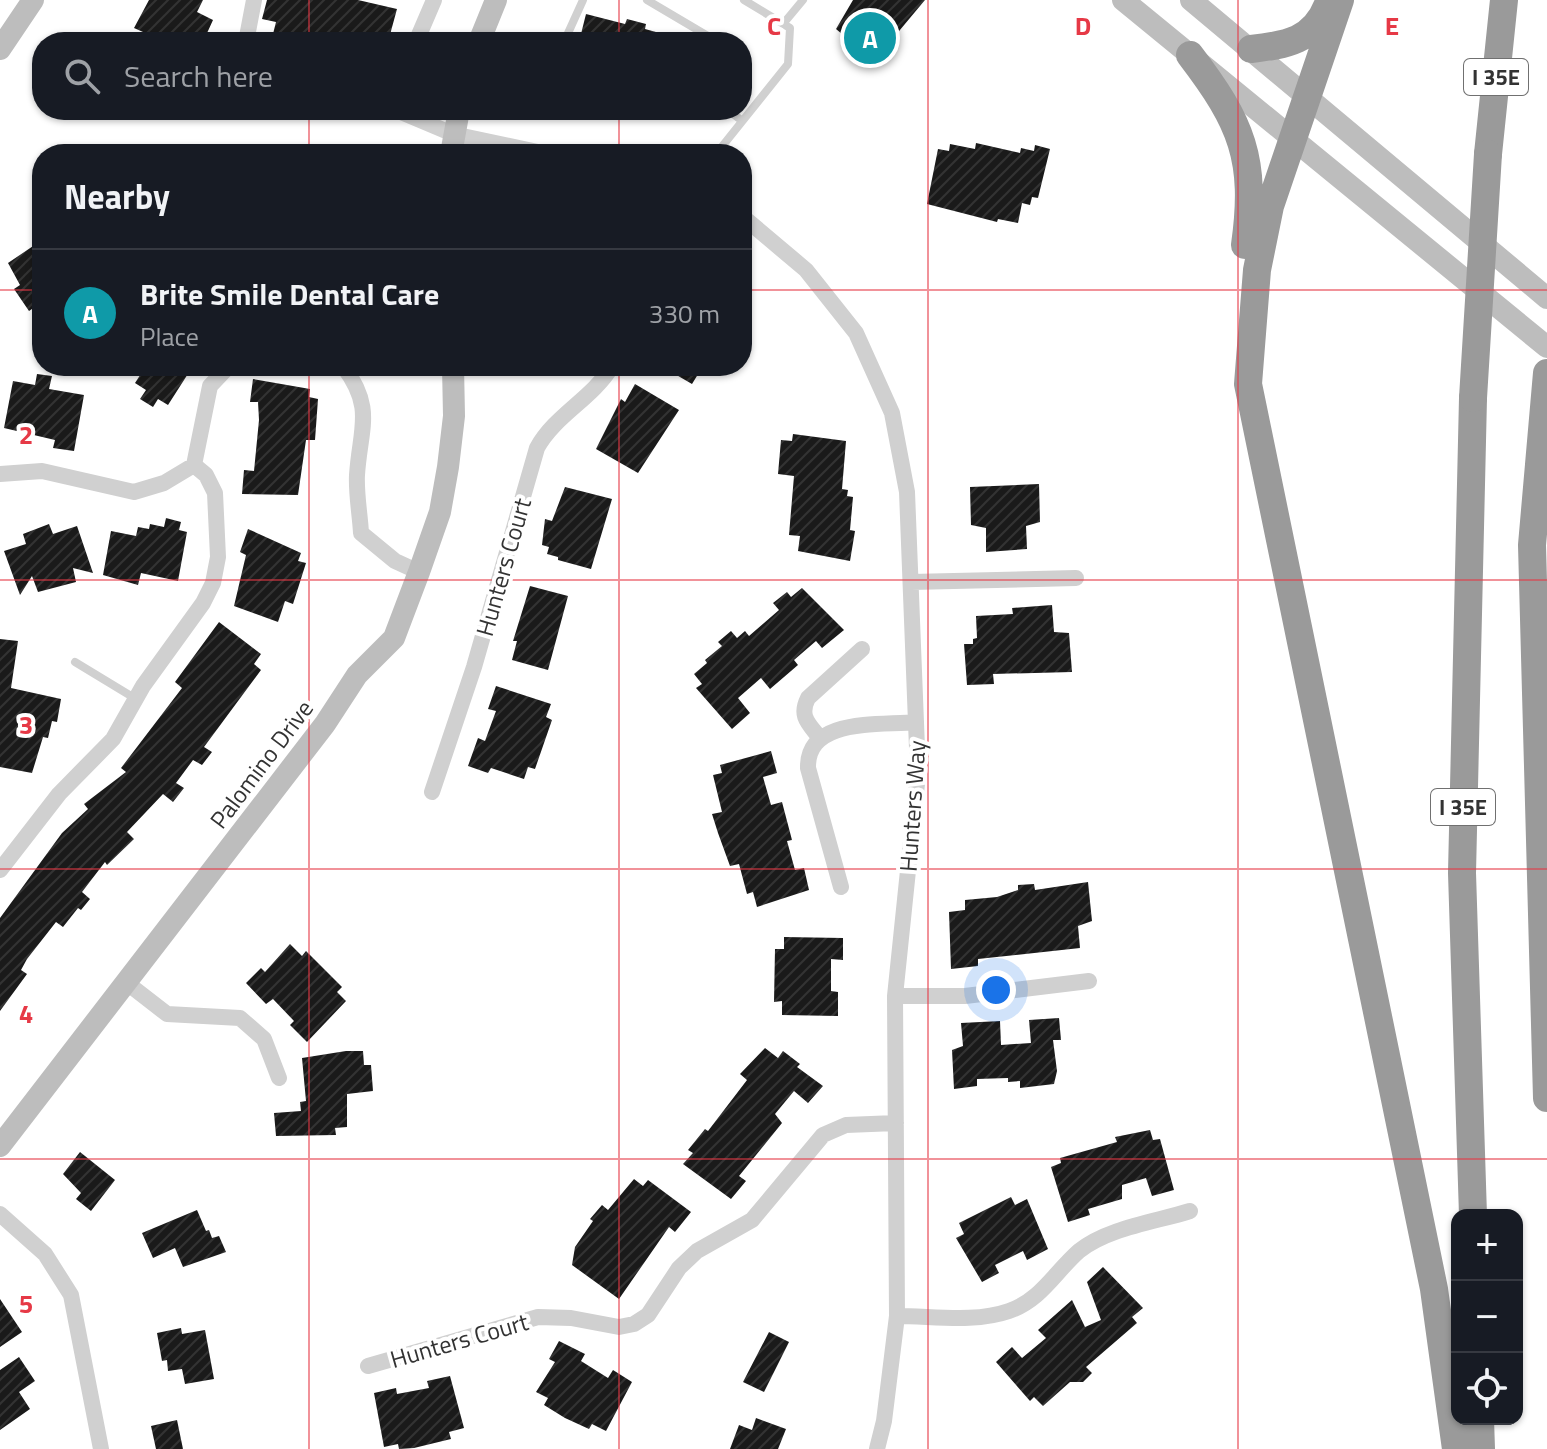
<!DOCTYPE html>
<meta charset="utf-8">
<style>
:root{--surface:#171b24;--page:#20242c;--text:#f1f3f6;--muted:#9ea1a6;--line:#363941;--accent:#8c9099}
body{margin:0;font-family:"Titillium Web",sans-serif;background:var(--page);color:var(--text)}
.controls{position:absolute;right:24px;bottom:24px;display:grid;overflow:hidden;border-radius:16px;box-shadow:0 2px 6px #0004}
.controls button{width:72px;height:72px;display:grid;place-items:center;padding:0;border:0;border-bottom:2px solid var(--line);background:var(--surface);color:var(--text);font:40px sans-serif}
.you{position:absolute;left:996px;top:990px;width:28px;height:28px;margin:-20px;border:6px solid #fff;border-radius:50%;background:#1a73e8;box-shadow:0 0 0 12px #1a73e833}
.badge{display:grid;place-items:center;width:52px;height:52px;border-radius:50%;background:var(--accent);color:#fff;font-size:26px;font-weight:700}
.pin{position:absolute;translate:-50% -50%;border:4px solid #fff;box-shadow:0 2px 8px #0006}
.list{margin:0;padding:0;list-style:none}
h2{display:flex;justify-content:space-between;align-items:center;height:104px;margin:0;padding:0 32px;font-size:34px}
h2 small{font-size:26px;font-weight:400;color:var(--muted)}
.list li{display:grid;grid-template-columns:52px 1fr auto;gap:24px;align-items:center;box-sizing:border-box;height:128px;padding:0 32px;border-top:2px solid var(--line)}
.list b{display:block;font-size:30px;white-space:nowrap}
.list p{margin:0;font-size:26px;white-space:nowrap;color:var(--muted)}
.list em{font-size:26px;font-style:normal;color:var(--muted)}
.icon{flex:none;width:44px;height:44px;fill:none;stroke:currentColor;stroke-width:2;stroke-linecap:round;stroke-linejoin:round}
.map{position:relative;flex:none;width:1547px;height:1449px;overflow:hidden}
.search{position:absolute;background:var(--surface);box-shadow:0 2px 6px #0004;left:32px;top:32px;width:720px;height:88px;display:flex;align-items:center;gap:20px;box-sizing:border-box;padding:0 28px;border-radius:32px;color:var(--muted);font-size:30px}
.panel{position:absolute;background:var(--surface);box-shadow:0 2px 6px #0004;left:32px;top:144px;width:720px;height:232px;border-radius:32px}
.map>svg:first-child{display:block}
.building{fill:url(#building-hatch)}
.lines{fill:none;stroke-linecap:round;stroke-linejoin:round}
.lane{stroke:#d0d0d0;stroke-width:8}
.street{stroke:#d0d0d0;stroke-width:16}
.secondary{stroke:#bdbdbd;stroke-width:22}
.highway{stroke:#9a9a9a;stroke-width:28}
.highway-bridge{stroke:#9a9a9a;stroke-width:28}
.grid{fill:none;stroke:#e63946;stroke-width:2;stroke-opacity:0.55}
.labels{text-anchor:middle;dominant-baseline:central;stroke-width:8;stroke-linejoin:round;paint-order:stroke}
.shield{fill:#fff;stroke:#707070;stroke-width:2}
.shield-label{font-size:22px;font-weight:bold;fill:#333}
.street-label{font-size:24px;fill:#333;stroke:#fff}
.grid-label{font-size:26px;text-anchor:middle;font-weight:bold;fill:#e63946;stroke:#fff;stroke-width:8;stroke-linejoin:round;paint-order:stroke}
</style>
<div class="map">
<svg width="1547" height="1449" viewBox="0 0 1547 1449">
<defs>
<pattern id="building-hatch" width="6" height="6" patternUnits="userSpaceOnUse" patternTransform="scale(2)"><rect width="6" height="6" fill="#1a1a1a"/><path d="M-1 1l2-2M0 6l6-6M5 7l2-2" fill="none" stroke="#333"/></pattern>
</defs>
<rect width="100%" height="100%" fill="#fff"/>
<path class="building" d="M149 0H203L197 12 213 20 203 42H149L140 38 143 32 134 28Z
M267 0H358L397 9 388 42H271L276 22 262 19Z
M853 0H925L874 61 836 29Z
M586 14 625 24 627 19 646 24 645 29 674 37 673 42H579Z
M976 143 1020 153 1021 148 1034 151 1035 145 1050 149 1038 198 1032 197 1030 205 1022 203 1018 223 998 219 997 222 927 204 938 149 949 151 950 144 975 149Z
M42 240V302L29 311 14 289 20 285 8 263Z
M146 366H193L168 405 158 399 153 407 140 399 146 390 135 383Z
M661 366H703L692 384Z
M37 374 52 376 49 389 84 395 74 451 53 448 55 440 4 428 13 381 35 385Z
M253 379 310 389 309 397 318 399 315 440H306L298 495 242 494 244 470 254 471 259 420 258 402H250Z
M635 384 679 410 638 473 596 449 621 399 625 402Z
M793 434 846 441 842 489 848 490 847 496 853 497 850 530 855 531 850 561 798 551 800 536 789 535 794 476 778 474 781 440 792 441Z
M1039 484 1040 522 1026 526 1027 549 986 552V528L971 525 970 487Z
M565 487 612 499 591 569 558 560V557L547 554 549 547 542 545 545 519 552 521Z
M166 518 181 522 179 530 187 532 178 581 141 573 138 585 103 575 111 531 136 536 138 527 149 529 150 524 164 527Z
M49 524 53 534 77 526 93 573 73 568 76 582 38 592 32 576 20 595 4 551 26 544 23 534Z
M248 529 301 553 298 561 306 563 293 604 285 601 278 622 234 606 246 555 240 552Z
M530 586 568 596 548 670 512 660 517 641H513Z
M802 588 844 630 822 648 816 641 794 660 798 665 770 689 761 678 738 698 750 713 732 729 696 688 702 684 694 674 707 663 705 660 722 646 718 642 731 631 737 638 745 631 749 636 779 610 773 603 787 592 791 597Z
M1052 605 1054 632 1069 633 1072 672 993 674 994 684 967 685 964 644H973V639L977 638 976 616 1013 614 1012 608Z
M219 622 261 654 254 664 261 670 204 747 212 752 202 765 193 760 176 783 184 788 173 802 163 794 127 832 134 839 107 865 105 862 82 892 90 899 81 910 78 908 63 927 56 922 27 959 21 970 27 974 0 1011V918L62 833 88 809 84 804 126 772 121 768 182 688 175 682Z
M0 639 18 641 11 688 61 699 57 722 52 721 48 738 43 737 32 773 0 767Z
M496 686 551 704 546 717 552 720 535 769 528 767 524 779 491 768 488 773 468 766 478 738 485 741 496 711 488 709Z
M771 751 777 773 763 777 771 805 782 802 792 840 787 841 795 870 804 868 809 890 757 907 753 892 747 894 739 864 730 866 718 833 712 814 722 812 713 775 722 773 720 765Z
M1088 882 1092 921 1078 926 1080 948 978 959V966L951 969 949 912 965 910V900L997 897 1018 890V885L1034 884 1035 890Z
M784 937 843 938V960L831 959V991L838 992V1016L782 1015V1001L774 1002 775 949H784Z
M290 944 302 956 306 951 342 987 337 992 346 1001 307 1042 290 1025 294 1021 273 999 266 1004 246 983 261 968 265 972Z
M1059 1018 1061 1040H1053L1057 1071 1054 1084 1020 1088V1081L1008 1082V1078L977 1079V1086L954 1089 952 1050 963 1046 961 1023 1000 1021 1001 1045 1031 1043 1029 1020Z
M765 1048 778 1058 783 1051 800 1064 797 1067 823 1086 808 1103 794 1091 775 1114 782 1123 739 1176 746 1181 731 1199 683 1164 693 1153 688 1150 705 1129 708 1131 747 1080 740 1074Z
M346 1051H363L364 1065H371L373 1091 347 1094V1127L335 1128 336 1135 276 1136 274 1113 301 1111 300 1102 306 1101 302 1058Z
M1150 1130 1153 1140 1160 1139 1174 1190 1152 1196 1146 1178 1122 1185V1199L1088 1209 1090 1215 1068 1222 1051 1167 1061 1163 1060 1158 1117 1142 1115 1137Z
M80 1152 115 1180 91 1211 76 1199 81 1193 63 1174Z
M634 1179 643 1186 648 1180 691 1212 675 1232 669 1227 619 1299 572 1265 575 1247 593 1221 590 1219 602 1205 608 1210Z
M1011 1197 1015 1205 1027 1199 1048 1249 1027 1260 1023 1251 995 1265 999 1273 982 1282 956 1238 964 1234 959 1223Z
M197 1210 206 1231 209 1230 212 1238 219 1236 226 1252 183 1267 175 1248 153 1258 142 1233Z
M1103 1267 1143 1308 1132 1317 1137 1323 1086 1367 1092 1373 1083 1382H1070L1043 1406 1034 1397 1030 1401 996 1362 1012 1347 1022 1358 1046 1338 1038 1330 1072 1300 1085 1327 1101 1320 1087 1282Z
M0 1299 22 1332 0 1347Z
M181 1328 182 1334 205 1330 214 1379 185 1384 182 1369 168 1371 167 1360 162 1361 157 1333Z
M769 1332 789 1342 764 1392 743 1382Z
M559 1341 585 1354 581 1361 608 1378 613 1370 632 1382 606 1431 592 1424 589 1429 565 1418 544 1405 548 1398 536 1392 555 1362 549 1359Z
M19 1357 35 1381 19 1392 30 1409 0 1430V1370Z
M450 1376 464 1428 449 1432 451 1439 414 1448 399 1449 398 1444 384 1447 374 1393 396 1388 397 1394 429 1388 427 1381Z
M756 1418 786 1429 778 1449H730L739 1425 752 1430Z
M177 1420 183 1449H156L151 1426Z"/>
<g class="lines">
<path class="lane" d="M647 0 718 42
M783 24 803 0
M564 42 583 0
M728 110 741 120
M716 154 788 64 790 28 744 0
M75 662 136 699"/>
<path class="street" d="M246 42 254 0
M416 42 434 0
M396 110 453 134 547 154
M742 216 806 270 856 333 892 413 907 492 918 774 895 996 897 1316 884 1421 877 1449
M343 366C375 408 360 428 357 475 356 494 360 514 361 533L395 561 419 572
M0 474 42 471 134 492 164 483 194 465 210 386 229 366
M911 582 1076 578
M819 737C808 723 799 716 808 698L862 649
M432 792 474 667 537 448C555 415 592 399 612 366
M0 870 59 794 113 739 143 686 203 603 213 583 218 557 215 493 206 475 194 465
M841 887 808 768C807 717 880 726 916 722
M127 983 167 1014 240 1018 264 1039 279 1078
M895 996H965L1089 981
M0 1214 45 1254 71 1295 101 1449
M897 1316C933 1316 975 1323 1009 1311 1041 1300 1055 1272 1079 1251 1108 1228 1155 1222 1190 1211
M368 1366 538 1317 571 1318 619 1327 634 1324 648 1315 679 1268 697 1251 752 1220 823 1135 846 1125 896 1123"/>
<path class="secondary" d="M1123 0 1547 347
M1191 0 1547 298
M479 42 496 0
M0 49 33 0
M451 154 459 110
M0 1146 325 724 357 675 394 638 419 572 440 512 448 467 454 416 453 366"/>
<path class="highway" d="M1340 0 1270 206 1257 270 1248 384 1434 1289 1456 1449
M1251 49C1286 45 1314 41 1328 4
M1190 55C1242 123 1257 159 1245 245
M1488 154 1504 0
M1547 373 1532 545 1547 1098
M1473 398 1462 873 1473 1215
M1480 1419 1481 1449"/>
<path class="highway-bridge" d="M1473 398 1488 154"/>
</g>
<path class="grid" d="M309 0V42M619 0V42M928 0V1449M1238 0V1449M309 110V154M619 110V154M0 290H42M742 290H1547M309 366V1449M619 366V1449M0 580H1547M0 869H1547M0 1159H1547"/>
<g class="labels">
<g class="shield">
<rect x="1464" y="59" width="64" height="36" rx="6"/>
<rect x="1431" y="789" width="64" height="36" rx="6"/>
</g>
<g class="shield-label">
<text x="1496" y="77">I 35E</text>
<text x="1463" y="807">I 35E</text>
</g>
<g class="street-label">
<text transform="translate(503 567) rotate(-74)">Hunters Court</text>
<text transform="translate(261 764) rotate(-53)">Palomino Drive</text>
<text transform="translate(912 806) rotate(-86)">Hunters Way</text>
<text transform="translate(459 1340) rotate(-16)">Hunters Court</text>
</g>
</g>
<g class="grid-label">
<text x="774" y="35">C</text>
<text x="1083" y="35">D</text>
<text x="1392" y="35">E</text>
<text x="26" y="444">2</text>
<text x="26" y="734">3</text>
<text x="26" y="1023">4</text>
<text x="26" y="1313">5</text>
</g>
</svg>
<div class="controls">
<button>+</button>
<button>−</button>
<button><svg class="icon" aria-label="locate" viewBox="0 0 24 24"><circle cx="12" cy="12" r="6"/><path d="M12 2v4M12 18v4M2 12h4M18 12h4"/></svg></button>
</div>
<div class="you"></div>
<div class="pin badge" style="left:870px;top:38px;background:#0f9aa8">A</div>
<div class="search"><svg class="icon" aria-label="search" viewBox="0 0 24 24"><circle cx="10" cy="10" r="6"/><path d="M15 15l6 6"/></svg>Search here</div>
<section class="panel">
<h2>Nearby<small></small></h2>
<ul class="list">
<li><span class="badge" style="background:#0f9aa8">A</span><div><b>Brite Smile Dental Care</b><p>Place</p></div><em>330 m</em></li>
</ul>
</section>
</div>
